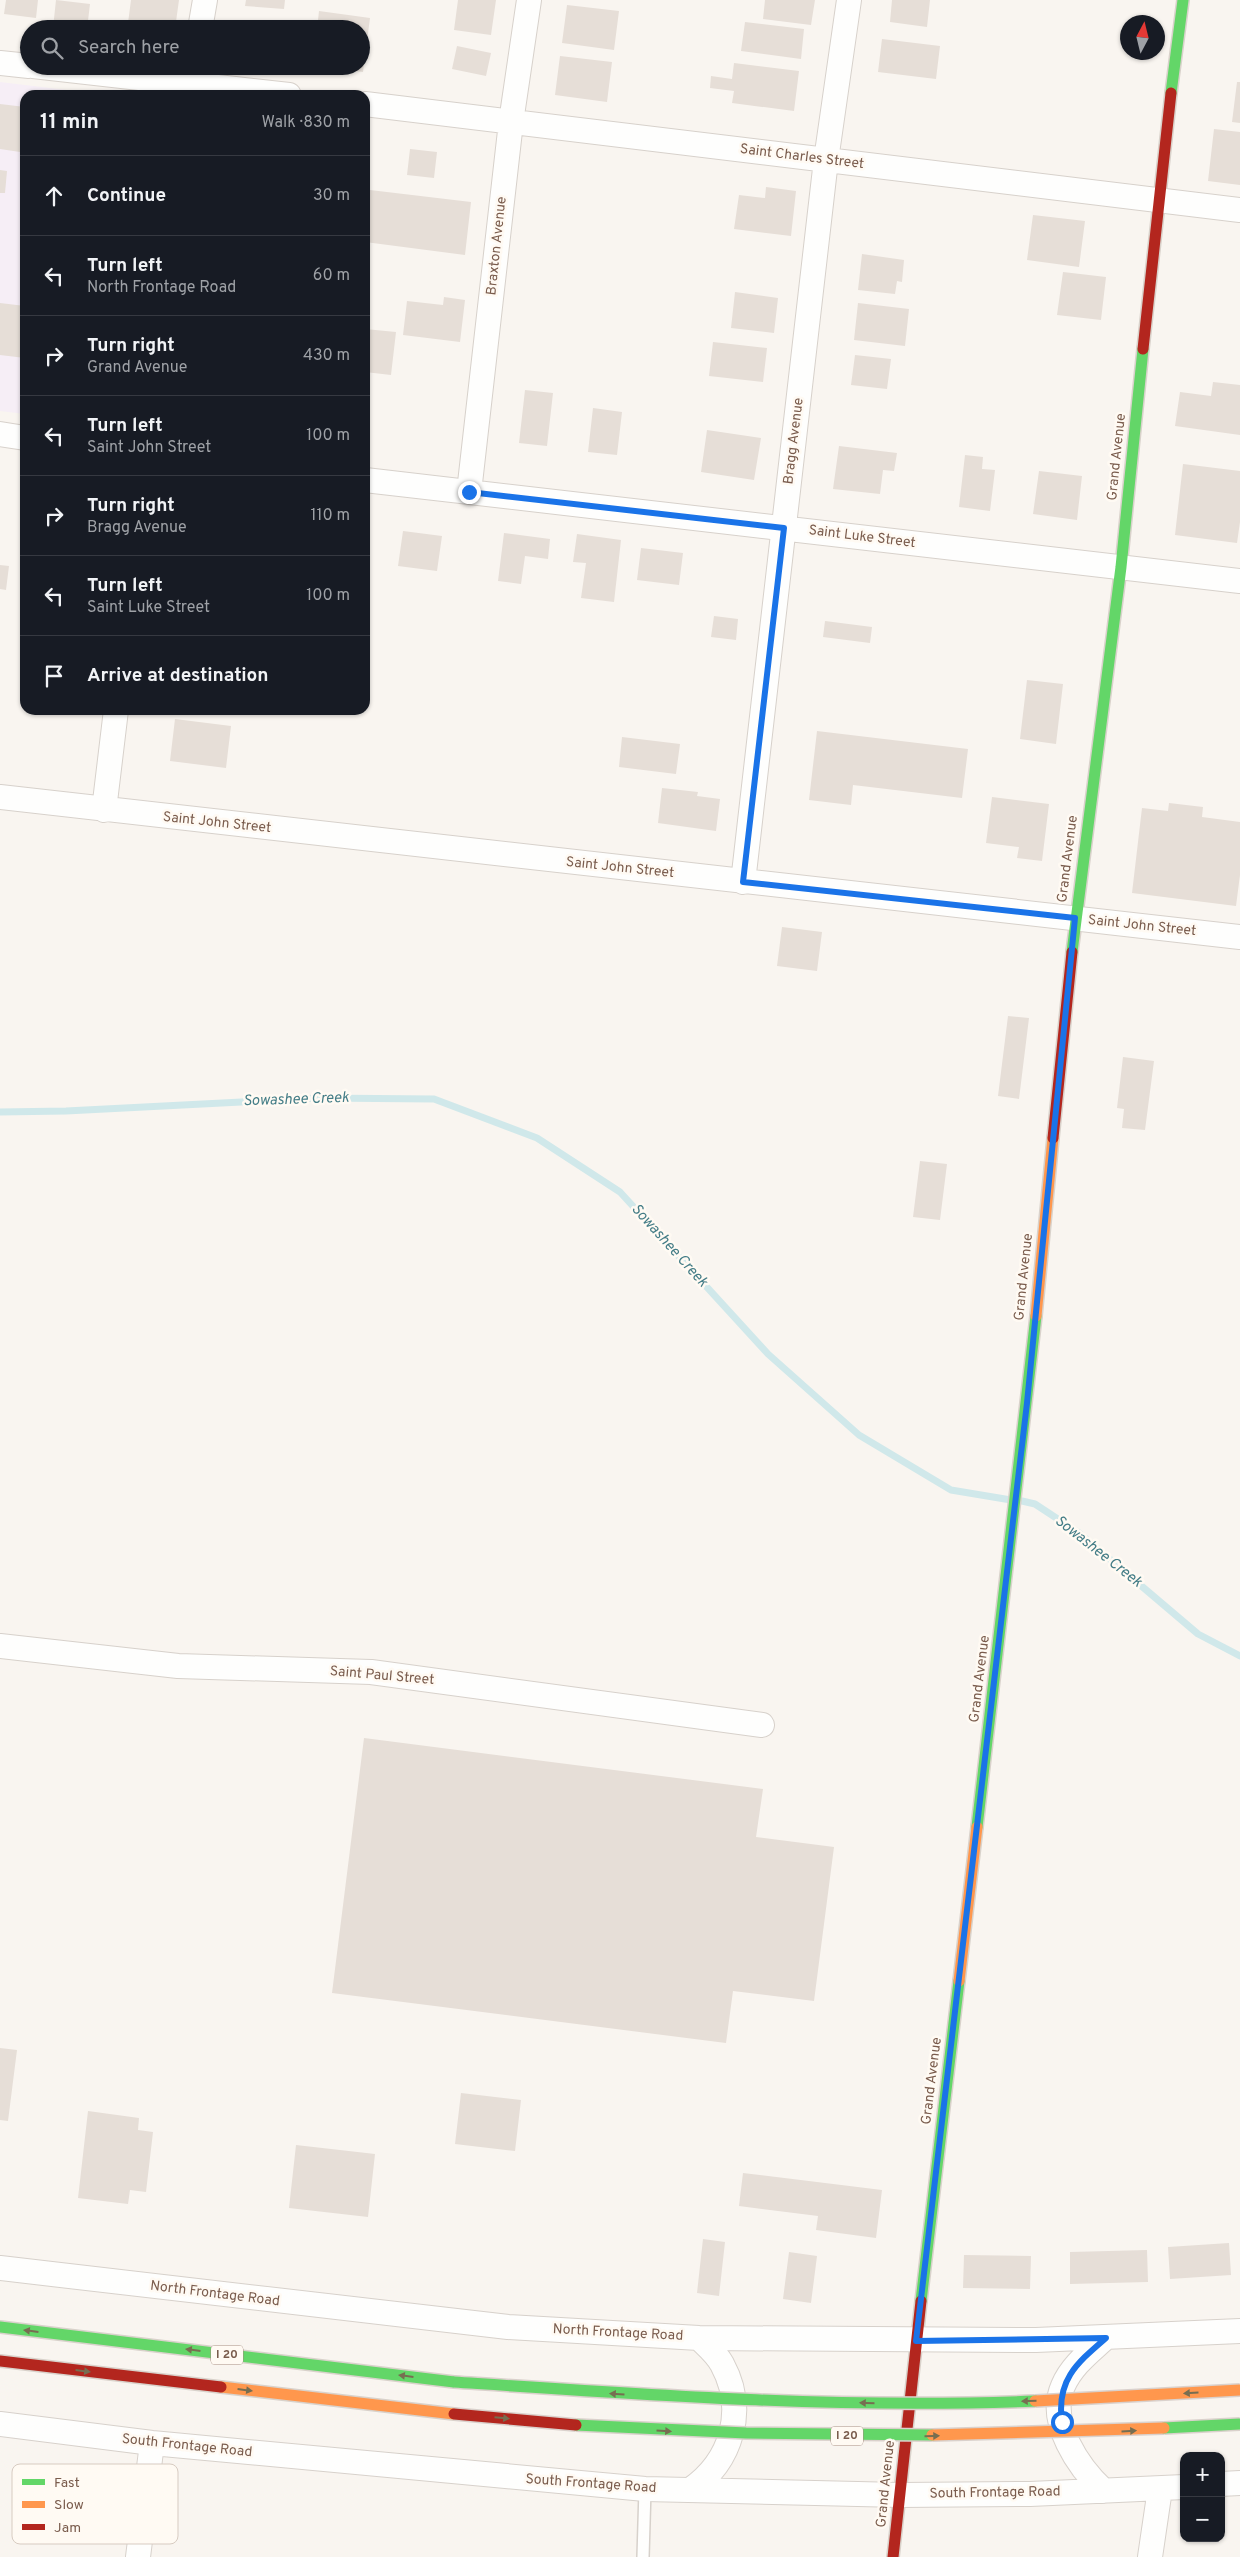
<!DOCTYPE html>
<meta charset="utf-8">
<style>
:root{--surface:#171b24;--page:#20242c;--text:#f1f3f6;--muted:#9ea1a6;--line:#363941}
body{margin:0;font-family:Overpass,sans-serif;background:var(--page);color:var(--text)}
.controls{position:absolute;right:15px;bottom:15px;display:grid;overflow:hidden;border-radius:10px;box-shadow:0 1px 4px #0004}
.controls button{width:45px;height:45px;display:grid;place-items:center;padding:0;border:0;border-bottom:1px solid var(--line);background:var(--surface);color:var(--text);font:25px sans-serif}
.compass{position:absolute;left:1120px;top:15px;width:45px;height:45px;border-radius:50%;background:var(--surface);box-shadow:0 1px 4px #0004;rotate:7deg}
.stop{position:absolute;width:15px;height:15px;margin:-11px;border:4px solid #1a73e8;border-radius:50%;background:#fff}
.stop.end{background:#1a73e8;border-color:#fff;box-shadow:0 1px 5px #0008}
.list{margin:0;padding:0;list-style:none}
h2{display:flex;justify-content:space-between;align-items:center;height:65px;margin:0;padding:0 20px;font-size:21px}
h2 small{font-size:16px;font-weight:400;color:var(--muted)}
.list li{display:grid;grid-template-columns:32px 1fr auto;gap:15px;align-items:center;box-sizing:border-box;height:80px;padding:0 20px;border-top:1px solid var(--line)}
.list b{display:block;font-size:19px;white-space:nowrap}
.list p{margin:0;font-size:16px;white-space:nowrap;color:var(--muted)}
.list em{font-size:16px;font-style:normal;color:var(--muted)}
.icon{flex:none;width:28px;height:28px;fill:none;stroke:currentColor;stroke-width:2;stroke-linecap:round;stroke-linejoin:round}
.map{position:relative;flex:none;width:1240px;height:2557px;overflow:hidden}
.search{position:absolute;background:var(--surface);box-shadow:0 1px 4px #0004;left:20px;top:20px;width:350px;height:55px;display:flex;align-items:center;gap:12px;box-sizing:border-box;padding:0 18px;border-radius:28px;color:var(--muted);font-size:19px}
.panel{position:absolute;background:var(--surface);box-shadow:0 1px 4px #0004;left:20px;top:90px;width:350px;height:625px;border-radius:15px}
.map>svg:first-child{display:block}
.education{fill:#f6eef6}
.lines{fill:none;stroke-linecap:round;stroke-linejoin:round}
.stream{stroke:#d0e8ea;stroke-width:7}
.building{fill:#e6ded7}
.lane-casing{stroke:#d7d1cb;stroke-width:14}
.street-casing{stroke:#d7d1cb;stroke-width:26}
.fast-casing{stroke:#d9d2cb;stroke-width:14}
.slow-casing{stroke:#d9d2cb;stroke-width:14}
.jam-casing{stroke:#d9d2cb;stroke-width:14}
.lane{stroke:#fefefd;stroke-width:11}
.street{stroke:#fefefd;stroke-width:24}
.fast{stroke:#63d668;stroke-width:11}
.slow{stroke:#ff974d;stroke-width:11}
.jam{stroke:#b3261e;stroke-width:11}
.fast-bridge-casing{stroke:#dad1cc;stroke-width:14;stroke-linecap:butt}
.slow-bridge-casing{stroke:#dad1cc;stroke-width:14;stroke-linecap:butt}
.jam-bridge-casing{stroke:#dad1cc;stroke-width:14;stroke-linecap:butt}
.fast-bridge{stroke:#63d668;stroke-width:11}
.slow-bridge{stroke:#ff974d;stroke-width:11}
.jam-bridge{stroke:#b3261e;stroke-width:11}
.oneway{fill:#776e51}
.route{stroke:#1a73e8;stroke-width:6}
.labels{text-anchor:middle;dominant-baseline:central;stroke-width:5;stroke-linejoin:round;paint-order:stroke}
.shield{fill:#fffaf3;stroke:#a28b7f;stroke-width:1}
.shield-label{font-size:12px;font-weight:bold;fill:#7a5c4d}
.street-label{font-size:14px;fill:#7a5c4d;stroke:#fffaf3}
.water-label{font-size:15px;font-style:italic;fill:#437c86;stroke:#fffaf3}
.key{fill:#fffaf3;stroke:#d7cbc1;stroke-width:1}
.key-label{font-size:14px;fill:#7a5c4d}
</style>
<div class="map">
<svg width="1240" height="2557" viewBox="0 0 1240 2557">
<rect width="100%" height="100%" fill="#f9f5f0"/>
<path class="education" d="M0 82 108 95H25V414L0 411Z"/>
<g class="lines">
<path class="stream" d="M0 1112 66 1111 319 1098 434 1099 537 1138 620 1192 768 1354 859 1435 951 1490 1011 1500
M1022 1501 1035 1504 1079 1533 1198 1634 1240 1656"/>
</g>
<path class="building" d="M6 0H38L36 18 4 14Z
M56 0 90 4 87 29 53 28Z
M131 0H179L175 29 128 23Z
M246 0H285L284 9 245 6Z
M458 0H496L491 35 454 30Z
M765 0H815L811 25 763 19Z
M892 0H930L927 27 890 22Z
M567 5 619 11 614 50 562 43Z
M319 11 370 18 363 72 325 67 361 66V29H317Z
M745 22 804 29 801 59 741 51Z
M240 23 273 28V29H239Z
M882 39 940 46 936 79 878 72Z
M457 46 491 53 486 76 452 69Z
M560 56 612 62 607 102 555 95Z
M734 63 799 71 794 111 732 103 734 91 710 88 711 76 732 79Z
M1237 82H1240V123L1232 122Z
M0 104 25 107 20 152 0 149Z
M1214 129 1240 132V185L1208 181Z
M410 149 437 152 434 178 407 175Z
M0 170 7 171 5 193H0Z
M766 187 796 191 791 236 734 229 739 195 765 198Z
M370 190 471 202 465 255 365 242Z
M1033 215 1085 221 1079 267 1027 260Z
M862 254 904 260 902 282 897 281 895 294 858 290Z
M1063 272 1106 277 1101 320 1057 315Z
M735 292 778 298 774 333 731 328Z
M444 297 465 300 460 342 403 335 407 301 443 305Z
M0 303 25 306V358L0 355Z
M858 303 909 309 905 346 854 340Z
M365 329 396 332 391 375 365 372Z
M713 342 767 348 763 382 709 376Z
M855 355 891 359 887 389 851 385Z
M1213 382 1240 385V435L1175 426 1180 392 1211 396Z
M525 390 553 393 547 446 519 443Z
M593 408 622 412 617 455 588 452Z
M707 430 761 438 754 480 701 472Z
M839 446 897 453 894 471 883 470 880 494 833 489Z
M965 455 983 457 982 469 995 470 990 511 959 507Z
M1183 464 1240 471V522L1237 543 1175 535Z
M1039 471 1082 476 1077 520 1033 514Z
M403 531 442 536 437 571 398 566Z
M504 533 550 539 548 559 525 556 521 584 498 581Z
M577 534 621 540 614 602 581 598 586 563 573 562Z
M641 548 683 553 679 585 637 580Z
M0 565 9 566 6 590 0 589Z
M714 616 738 619 736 640 711 637Z
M825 621 872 627 870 643 823 637Z
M1027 680 1063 684 1056 744 1020 739Z
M175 719 231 726 226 768 170 761Z
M817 731 968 749 962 798 853 785 851 805 809 800Z
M622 737 680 744 676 774 619 767Z
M662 788 698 792 697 796 720 799 716 831 658 823Z
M992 797 1049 804 1042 861 1017 858 1019 847 986 843Z
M1169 803 1203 807 1202 817 1240 822V875L1236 906 1132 893 1142 808 1168 811Z
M782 927 822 932 817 971 777 966Z
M1008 1016 1029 1018 1019 1099 998 1096Z
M1123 1057 1154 1061 1145 1130 1122 1128 1124 1109 1117 1108Z
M920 1161 947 1164 940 1220 913 1217Z
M364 1738 763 1789 756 1837 834 1847 814 2001 733 1991 726 2043 332 1993Z
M0 2048 17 2050 8 2121 0 2120Z
M461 2093 521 2100 515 2151 455 2144Z
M88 2111 139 2118 138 2130 153 2132 146 2192 130 2190 128 2204 78 2198Z
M296 2145 375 2154 368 2217 289 2208Z
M743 2173 882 2190 876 2238 816 2230 818 2216 739 2206Z
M703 2239 725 2242 719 2296 697 2293Z
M1229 2243 1231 2275 1170 2279 1168 2247Z
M1147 2250 1148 2282 1070 2284V2252Z
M789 2252 817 2256 811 2303 783 2299Z
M964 2255 1031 2256 1030 2289 963 2288Z"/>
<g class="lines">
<g class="lane-casing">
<path id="lane" d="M643 2557 645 2489"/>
</g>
<g class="street-casing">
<path id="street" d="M200 29 205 0
M0 63 29 66
M33 66 289 95
M365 104 1240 210
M0 434 25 438
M365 480 1240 581
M469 492 511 122 529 0
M0 797 1240 937
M104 810 116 710
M743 882 826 160 849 0
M0 1646 178 1666 371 1672 762 1725
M0 2268 508 2327 699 2338 1036 2340 1240 2331
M0 2424 152 2443 645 2489 900 2495 1030 2494 1184 2487
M1221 2484 1240 2483
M690 2490C732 2461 747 2410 722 2364 716 2353 707 2346 699 2338
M1104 2491C1079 2468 1047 2422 1063 2386 1072 2365 1090 2352 1106 2337
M138 2557 152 2443
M1150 2557 1160 2489"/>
</g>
<g class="fast-casing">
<path id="fast" d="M1171 93 1183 0
M1072 952 1121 567 1143 349
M977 1827 1036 1316
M921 2301 959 1981
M0 2327 454 2382"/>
</g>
<g class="slow-casing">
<path id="slow" d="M1036 1316 1053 1138
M959 1981 977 1827
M221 2387 454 2414"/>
</g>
<g class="jam-casing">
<path id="jam" d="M1143 349 1171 93
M1053 1138 1072 952
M0 2361 221 2387
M893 2557 921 2301"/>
</g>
<use href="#lane" class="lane"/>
<use href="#street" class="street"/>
<use href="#fast" class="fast"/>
<use href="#slow" class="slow"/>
<use href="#jam" class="jam"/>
<g class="fast-bridge-casing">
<path id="fast-bridge" d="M454 2382C647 2395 841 2409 1035 2401
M576 2425 746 2433 932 2435
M1164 2428 1240 2424"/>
</g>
<g class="slow-bridge-casing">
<path id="slow-bridge" d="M1035 2401 1240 2390
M932 2435 1164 2428"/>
</g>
<g class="jam-bridge-casing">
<path id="jam-bridge" d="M454 2414 576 2425"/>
</g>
<use href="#fast-bridge" class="fast-bridge"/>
<use href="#slow-bridge" class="slow-bridge"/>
<use href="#jam-bridge" class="jam-bridge"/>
</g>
<defs><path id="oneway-solid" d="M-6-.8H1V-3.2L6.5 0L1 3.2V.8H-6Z" transform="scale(1.25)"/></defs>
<g class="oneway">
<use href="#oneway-solid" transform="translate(31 2331) rotate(-173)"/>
<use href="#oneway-solid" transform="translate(193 2350) rotate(-173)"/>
<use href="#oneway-solid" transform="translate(83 2371) rotate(7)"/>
<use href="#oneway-solid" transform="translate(406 2376) rotate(-173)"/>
<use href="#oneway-solid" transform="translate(245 2390) rotate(7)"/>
<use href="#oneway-solid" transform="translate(1191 2393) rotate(177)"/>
<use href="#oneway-solid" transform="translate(617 2394) rotate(-176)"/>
<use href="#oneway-solid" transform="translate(1029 2401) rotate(179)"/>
<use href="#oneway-solid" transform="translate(867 2403) rotate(-178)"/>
<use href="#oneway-solid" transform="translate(502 2418) rotate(5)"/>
<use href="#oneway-solid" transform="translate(664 2431) rotate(4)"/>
<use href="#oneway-solid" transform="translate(1129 2431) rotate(-3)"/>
<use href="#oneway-solid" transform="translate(932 2436) rotate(-1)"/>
</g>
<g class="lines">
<path class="route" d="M469 492 784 528 743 882 1075 918 1027 1403 916 2341 1106 2338C1077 2363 1056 2380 1062 2422"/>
</g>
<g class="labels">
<g class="shield">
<rect x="211" y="2345.5" width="32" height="19" rx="4"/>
<rect x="831" y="2426.5" width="32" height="19" rx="4"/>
</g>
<g class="shield-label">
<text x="227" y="2355">I 20</text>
<text x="847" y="2436">I 20</text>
</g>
<g class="street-label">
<text transform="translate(802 157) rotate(7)">Saint Charles Street</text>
<text transform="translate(497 246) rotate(-84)">Braxton Avenue</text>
<text transform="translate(794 441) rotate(-83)">Bragg Avenue</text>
<text transform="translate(1117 457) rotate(-84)">Grand Avenue</text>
<text transform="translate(862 537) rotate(7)">Saint Luke Street</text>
<text transform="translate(217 823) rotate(6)">Saint John Street</text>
<text transform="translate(1068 859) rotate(-83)">Grand Avenue</text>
<text transform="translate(620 868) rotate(6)">Saint John Street</text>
<text transform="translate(1142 926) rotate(6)">Saint John Street</text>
<text transform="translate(1024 1277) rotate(-84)">Grand Avenue</text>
<text transform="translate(382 1676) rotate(5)">Saint Paul Street</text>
<text transform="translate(980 1679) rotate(-83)">Grand Avenue</text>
<text transform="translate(932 2081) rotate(-83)">Grand Avenue</text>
<text transform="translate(215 2294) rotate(7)">North Frontage Road</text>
<text transform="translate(618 2333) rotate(3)">North Frontage Road</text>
<text transform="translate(187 2446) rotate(6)">South Frontage Road</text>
<text transform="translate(591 2484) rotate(4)">South Frontage Road</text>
<text transform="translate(886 2484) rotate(-84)">Grand Avenue</text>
<text transform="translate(995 2493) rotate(-1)">South Frontage Road</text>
</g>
<g class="water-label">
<text transform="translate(296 1100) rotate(-2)">Sowashee Creek</text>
<text transform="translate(669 1246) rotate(48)">Sowashee Creek</text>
<text transform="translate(1098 1552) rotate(38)">Sowashee Creek</text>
</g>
</g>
<rect x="12" y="2464" width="166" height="80" rx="8" class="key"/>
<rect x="22" y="2479" width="23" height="6" fill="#63d668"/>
<rect x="22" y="2501" width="23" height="7" fill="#ff974d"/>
<rect x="22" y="2524" width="23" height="6" fill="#b3261e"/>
<g class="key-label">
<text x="54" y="2487">Fast</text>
<text x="54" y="2509">Slow</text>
<text x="54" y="2532">Jam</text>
</g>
</svg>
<div class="controls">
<button>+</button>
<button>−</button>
</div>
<svg class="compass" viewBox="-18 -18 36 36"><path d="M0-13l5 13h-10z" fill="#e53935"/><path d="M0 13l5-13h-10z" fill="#9ea1a6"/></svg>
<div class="stop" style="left:1062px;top:2422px"></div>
<div class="stop end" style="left:469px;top:492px"></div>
<div class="search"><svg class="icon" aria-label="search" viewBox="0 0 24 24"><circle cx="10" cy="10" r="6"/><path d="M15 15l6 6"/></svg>Search here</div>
<section class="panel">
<h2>11 min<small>Walk · 830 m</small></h2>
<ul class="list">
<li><svg class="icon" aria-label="ahead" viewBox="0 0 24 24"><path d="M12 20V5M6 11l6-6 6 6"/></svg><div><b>Continue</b></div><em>30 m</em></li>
<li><svg class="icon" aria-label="left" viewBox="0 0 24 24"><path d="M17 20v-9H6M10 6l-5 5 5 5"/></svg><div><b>Turn left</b><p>North Frontage Road</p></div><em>60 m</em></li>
<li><svg class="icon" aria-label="right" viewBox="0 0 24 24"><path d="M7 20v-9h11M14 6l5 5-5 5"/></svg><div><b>Turn right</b><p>Grand Avenue</p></div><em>430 m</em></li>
<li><svg class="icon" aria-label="left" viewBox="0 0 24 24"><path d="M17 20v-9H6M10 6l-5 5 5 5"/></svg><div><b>Turn left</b><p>Saint John Street</p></div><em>100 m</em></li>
<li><svg class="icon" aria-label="right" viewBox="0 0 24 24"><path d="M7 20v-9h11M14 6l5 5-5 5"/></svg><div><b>Turn right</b><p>Bragg Avenue</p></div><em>110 m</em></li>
<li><svg class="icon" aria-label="left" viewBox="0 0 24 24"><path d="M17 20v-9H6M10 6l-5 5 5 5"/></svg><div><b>Turn left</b><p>Saint Luke Street</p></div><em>100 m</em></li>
<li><svg class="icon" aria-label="arrive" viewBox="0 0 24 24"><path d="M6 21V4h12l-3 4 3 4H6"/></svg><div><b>Arrive at destination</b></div></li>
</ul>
</section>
</div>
